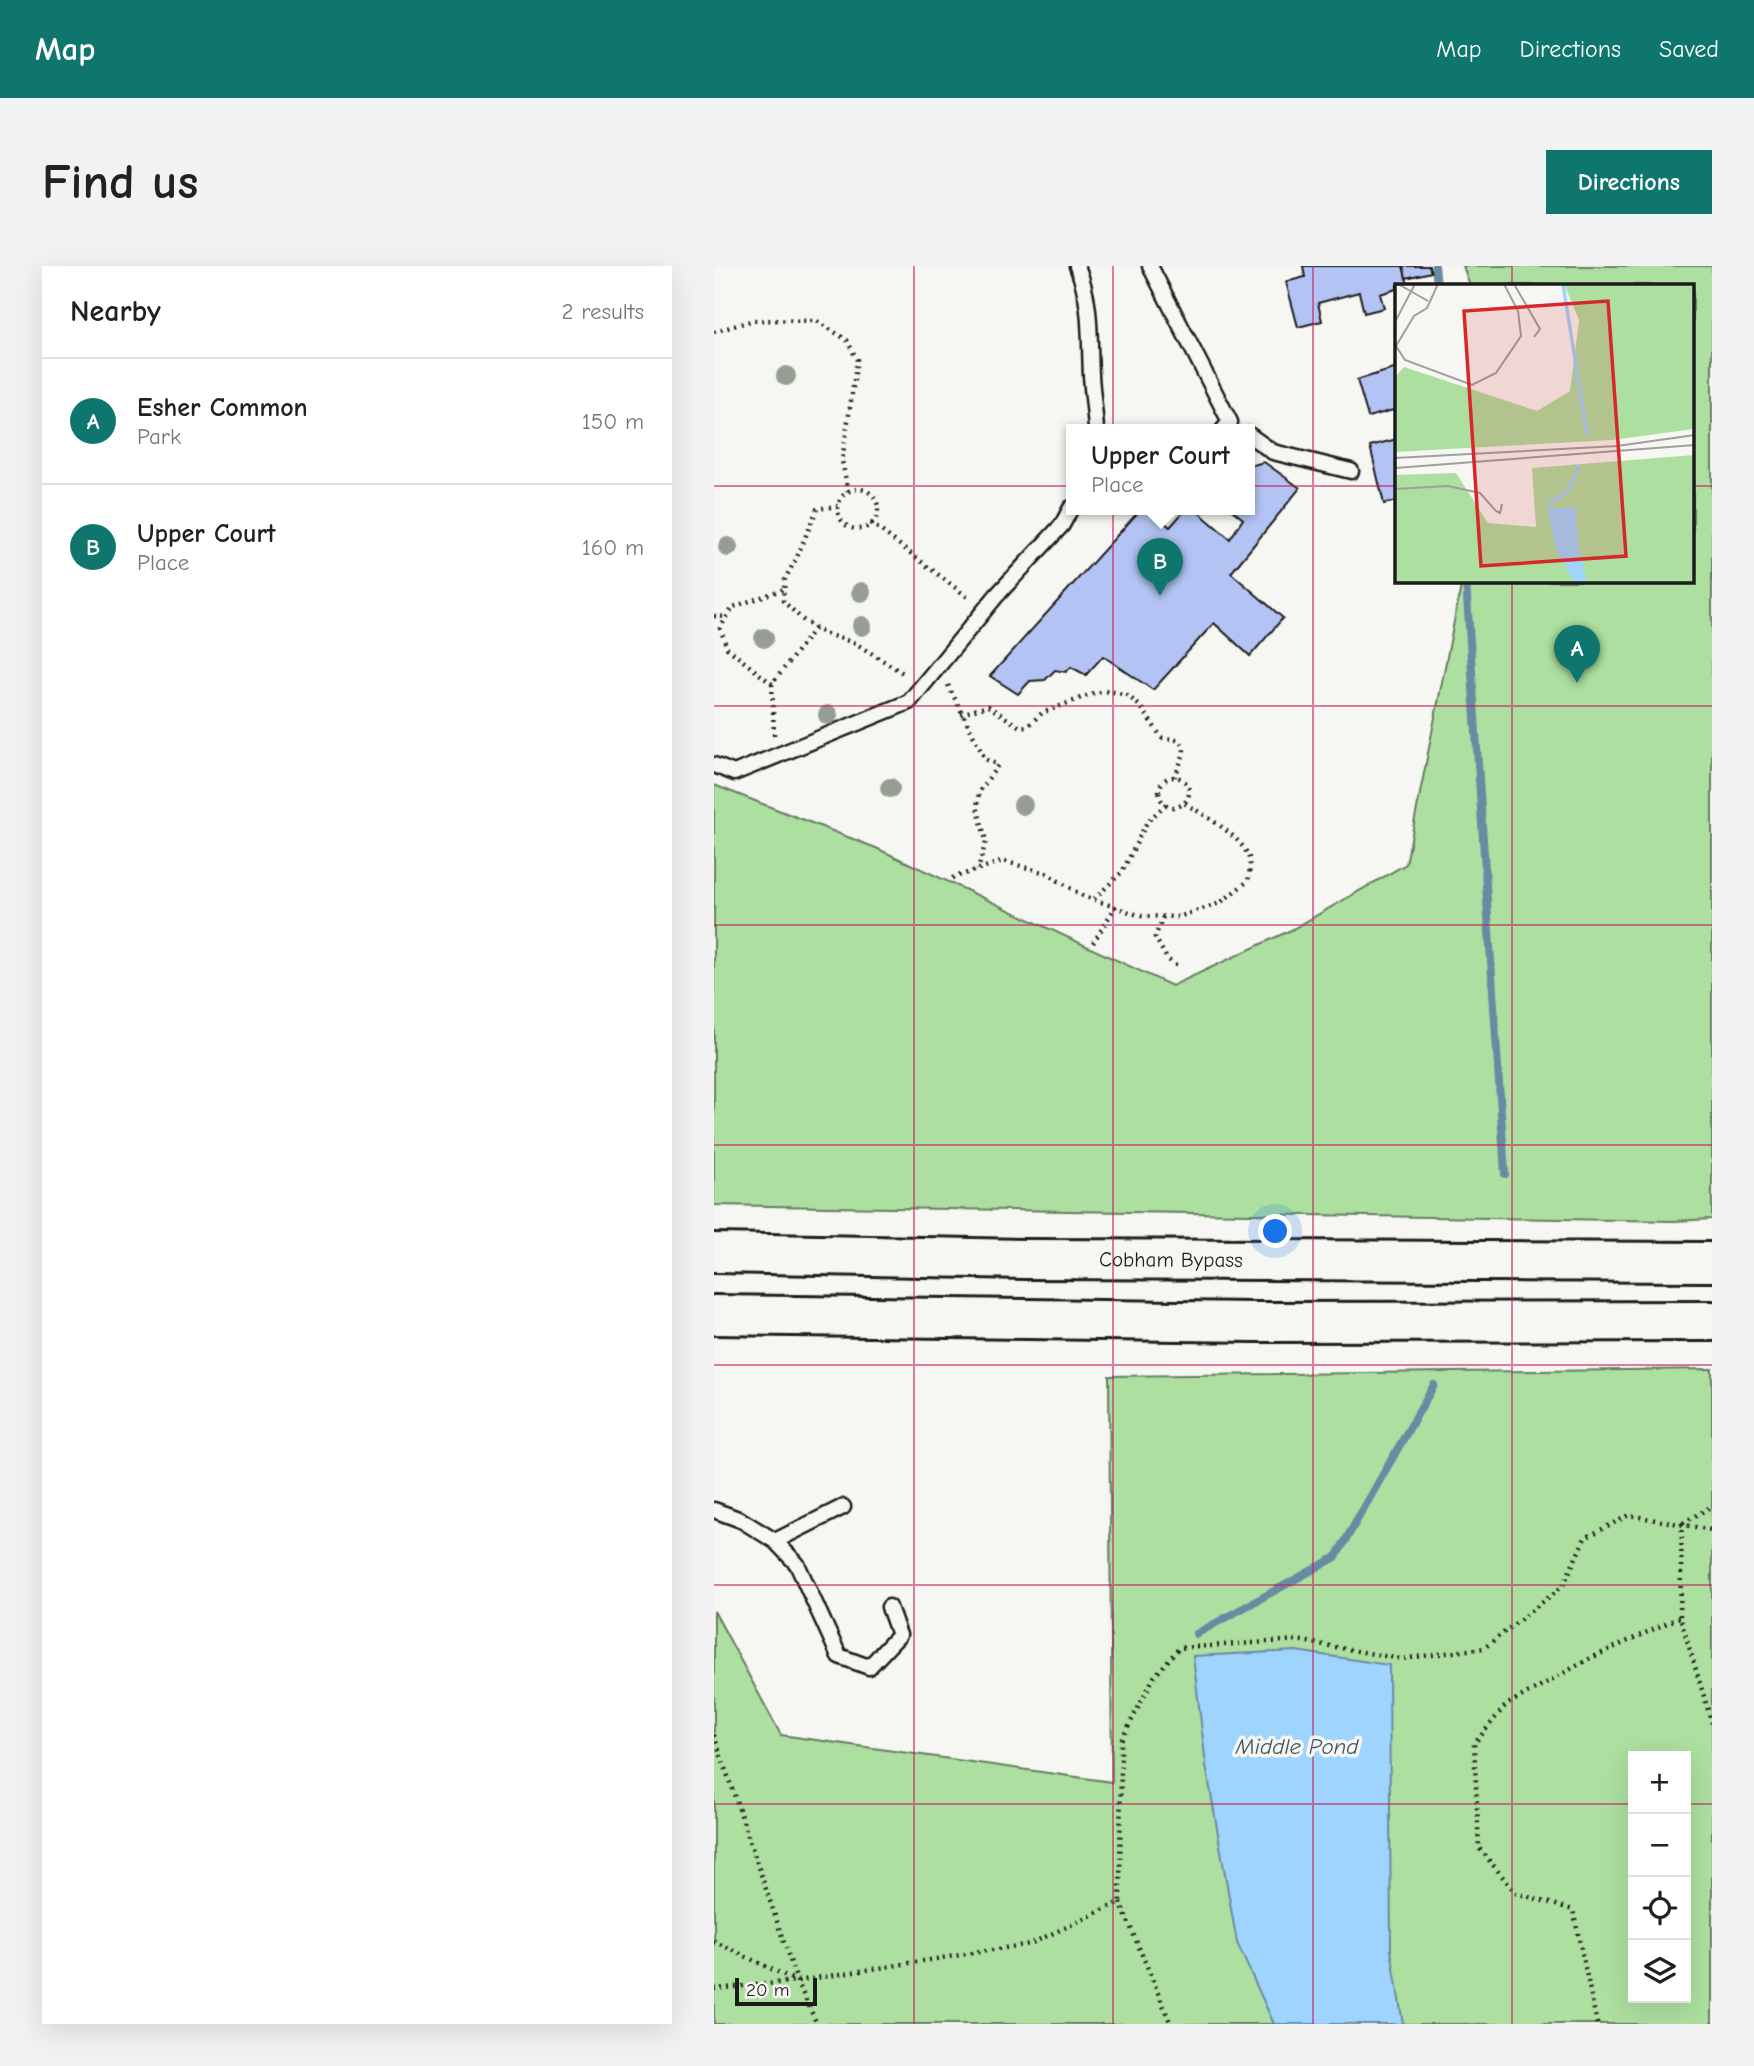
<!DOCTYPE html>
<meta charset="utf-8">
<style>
:root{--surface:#fff;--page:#f2f2f2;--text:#202124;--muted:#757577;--line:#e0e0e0;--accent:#0f766e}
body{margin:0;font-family:"Comic Neue",sans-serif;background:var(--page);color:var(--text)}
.controls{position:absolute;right:21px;bottom:21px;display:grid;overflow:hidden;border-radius:0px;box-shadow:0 7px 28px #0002}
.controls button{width:63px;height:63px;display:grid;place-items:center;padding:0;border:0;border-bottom:2px solid var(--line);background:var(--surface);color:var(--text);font:35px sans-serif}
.scale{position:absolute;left:21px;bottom:18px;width:82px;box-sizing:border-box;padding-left:7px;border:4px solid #1c1c1c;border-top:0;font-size:19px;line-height:24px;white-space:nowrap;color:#1c1c1c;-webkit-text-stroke:5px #f6f6f2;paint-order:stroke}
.you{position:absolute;left:562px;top:966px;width:24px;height:24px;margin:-18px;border:5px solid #fff;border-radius:50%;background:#1a73e8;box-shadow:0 0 0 10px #1a73e833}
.badge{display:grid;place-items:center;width:46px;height:46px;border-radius:50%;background:var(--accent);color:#fff;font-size:23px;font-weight:700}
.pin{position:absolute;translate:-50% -58px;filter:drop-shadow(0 2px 4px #0008)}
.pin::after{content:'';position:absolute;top:37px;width:24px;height:21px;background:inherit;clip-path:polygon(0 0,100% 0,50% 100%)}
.popup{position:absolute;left:352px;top:158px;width:189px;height:91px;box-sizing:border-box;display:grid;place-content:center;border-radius:0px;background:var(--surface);filter:drop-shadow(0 2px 5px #0005);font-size:23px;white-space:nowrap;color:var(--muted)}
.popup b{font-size:26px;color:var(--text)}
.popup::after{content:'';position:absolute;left:50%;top:100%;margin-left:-14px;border:14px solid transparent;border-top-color:var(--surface)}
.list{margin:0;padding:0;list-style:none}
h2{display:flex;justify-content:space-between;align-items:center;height:91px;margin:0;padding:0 28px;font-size:30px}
h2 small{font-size:23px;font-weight:400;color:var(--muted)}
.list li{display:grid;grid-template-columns:46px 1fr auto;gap:21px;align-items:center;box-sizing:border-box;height:126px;padding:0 28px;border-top:2px solid var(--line)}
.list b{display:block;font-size:26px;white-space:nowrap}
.list p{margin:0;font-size:23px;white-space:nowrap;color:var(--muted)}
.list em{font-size:23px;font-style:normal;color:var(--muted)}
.icon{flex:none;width:38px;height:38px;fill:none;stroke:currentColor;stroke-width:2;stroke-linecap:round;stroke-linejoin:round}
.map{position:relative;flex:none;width:998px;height:1758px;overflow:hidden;border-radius:0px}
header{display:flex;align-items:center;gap:42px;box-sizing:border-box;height:98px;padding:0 35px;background:var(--accent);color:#fff}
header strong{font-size:33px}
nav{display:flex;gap:38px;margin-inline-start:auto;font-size:24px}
.intro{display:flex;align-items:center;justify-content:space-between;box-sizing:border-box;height:168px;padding:0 42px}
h1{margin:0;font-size:49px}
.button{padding:18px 32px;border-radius:0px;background:var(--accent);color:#fff;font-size:24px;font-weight:700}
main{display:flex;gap:42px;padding:0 42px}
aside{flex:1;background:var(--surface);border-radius:0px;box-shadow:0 7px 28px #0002}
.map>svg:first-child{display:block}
.green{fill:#addfa0;stroke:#647e5e;stroke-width:2;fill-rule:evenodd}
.water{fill:#9ed4fd;stroke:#6a8aa3;stroke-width:2}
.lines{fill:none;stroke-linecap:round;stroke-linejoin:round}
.stream{stroke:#6a8aa3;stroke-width:8}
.building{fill:#b3c4f4;stroke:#1c1c1c;stroke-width:2}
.lane-casing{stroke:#1c1c1c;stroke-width:19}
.highway-casing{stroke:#1c1c1c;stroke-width:44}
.path{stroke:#1c1c1c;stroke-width:4.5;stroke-dasharray:2 5;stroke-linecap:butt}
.lane{stroke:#f6f6f2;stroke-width:14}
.highway{stroke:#f6f6f2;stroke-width:38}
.tree{fill:#969e92}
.grid{fill:none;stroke:#c2185b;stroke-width:2;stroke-opacity:0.55}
.labels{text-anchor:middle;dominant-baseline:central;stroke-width:7;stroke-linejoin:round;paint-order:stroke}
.street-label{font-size:21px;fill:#1c1c1c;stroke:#f6f6f2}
.water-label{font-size:23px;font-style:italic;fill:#435360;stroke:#f6f6f2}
.inset-river{fill:none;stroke:#9ed4fd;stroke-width:3.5}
.inset-road{fill:none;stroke:#9f9f9c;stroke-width:2}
.view{fill:#d62828;fill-opacity:0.15;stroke:#d62828;stroke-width:3.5}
.inset-edge{fill:none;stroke:#1c1c1c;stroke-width:3.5}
</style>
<header>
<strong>Map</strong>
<nav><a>Map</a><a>Directions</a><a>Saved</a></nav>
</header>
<div class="intro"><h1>Find us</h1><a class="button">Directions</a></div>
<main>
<aside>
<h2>Nearby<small>2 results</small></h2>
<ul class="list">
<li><span class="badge">A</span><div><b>Esher Common</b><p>Park</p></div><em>150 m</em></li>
<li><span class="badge">B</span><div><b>Upper Court</b><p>Place</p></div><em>160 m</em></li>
</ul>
</aside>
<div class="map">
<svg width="998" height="1758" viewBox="0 0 998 1758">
<rect width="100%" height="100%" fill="#f6f6f2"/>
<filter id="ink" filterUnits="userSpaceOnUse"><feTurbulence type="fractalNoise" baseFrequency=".0143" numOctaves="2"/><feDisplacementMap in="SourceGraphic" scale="14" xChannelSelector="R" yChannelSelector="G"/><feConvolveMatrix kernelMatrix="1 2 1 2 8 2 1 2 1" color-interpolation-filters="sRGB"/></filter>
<g filter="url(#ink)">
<path class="green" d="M749 0H998V953L960 955 0 939V519L162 582 458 720 577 664 692 598 748 315H979V19H756Z
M998 1103V1758H0V1345L67 1469 398 1516 395 1110ZM919 1490H972V1732H919Z"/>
<path class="water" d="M582 1385 675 1399 677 1684 689 1758H560L523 1677 492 1499 479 1390Z"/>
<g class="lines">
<path class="stream" d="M721 0 723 19
M752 315 791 908
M482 1368 622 1291 720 1119"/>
</g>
<path class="building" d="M589 0H689L694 19H683V23L666 28 670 42 650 47 645 26 604 37 608 55 584 61 572 16 591 11Z
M689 0H715L717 6 692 12Z
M683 102V143L654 151 643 114Z
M683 173V235L670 238 656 180Z
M550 196 586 222 517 307 569 352 536 390 500 357 439 424 389 390 372 409 357 401 352 406 341 404 331 414 316 415 304 428 276 410 426 244H436L456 261 471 244H482L516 273 529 253 518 244H535V200Z"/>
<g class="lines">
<g class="lane-casing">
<path id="lane" d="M363 0C378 37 375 70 377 109 378 127 381 145 382 164
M436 0 516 156 509 164
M535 169 559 186 637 205
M0 499 20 507 195 436 283 329 348 259 357 242
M0 1244 27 1254 61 1275 83 1298 125 1390 155 1401 185 1369 175 1341
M61 1275 129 1241"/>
</g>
<g class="highway-casing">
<g id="highway">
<path id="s1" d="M0 987 313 993 998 996"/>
<path d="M0 1049 540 1056 998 1055"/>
</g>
</g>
<path class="path" d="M0 66 40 54 103 55 133 74 143 94 128 195 134 225
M124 243a20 20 0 1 1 40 0a20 20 0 1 1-40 0Z
M124 240 103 243 83 291 71 313 69 335 90 355 109 367 141 377 192 409
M157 257 256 333
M0 350 12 351
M58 418 13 382 6 362 19 341 70 323
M234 419 271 493 284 499 265 526 263 540 272 575 264 604
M247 448 274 440 306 461 314 460 328 447 338 443 380 427 395 425 413 429 426 440 448 472C481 473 469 488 461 511
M60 469 58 418 101 362
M445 526a15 15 0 1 1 30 0a15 15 0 1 1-30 0Z
M238 612 289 595 332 607 369 630 427 650 464 651 506 637 534 615C535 608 537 598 535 592 529 571 489 548 470 537
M380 633 408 606 433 556 452 538
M449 651 441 671 453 693 466 702
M379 677 402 640
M968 1257 966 1351 998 1457
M969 1257 998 1240
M0 1469 83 1715 103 1758
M406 1636 457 1758
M0 1675 82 1715
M0 1723 83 1715 316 1678 406 1636 407 1475 440 1411 465 1382 583 1374 687 1393 770 1382 849 1320 871 1272 915 1249 998 1264
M883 1758 859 1644 802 1627 765 1582 760 1478 792 1439 875 1393 966 1351"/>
<use href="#lane" class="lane"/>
<use href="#highway" class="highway"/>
</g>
<g class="tree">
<circle cx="72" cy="110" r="10"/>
<circle cx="14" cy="281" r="10"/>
<circle cx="147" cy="326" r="10"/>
<circle cx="148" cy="360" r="10"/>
<circle cx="50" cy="372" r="10"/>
<circle cx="114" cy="449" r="10"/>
<circle cx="176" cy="522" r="10"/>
<circle cx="309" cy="539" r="10"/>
</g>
</g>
<path class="grid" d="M200 0V1758M399 0V1758M599 0V1758M798 0V19M0 220H683M979 220H998M798 315V1758M0 440H998M0 659H998M0 879H998M0 1099H998M0 1319H998M0 1538H919M972 1538H998"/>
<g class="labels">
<g class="street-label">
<text stroke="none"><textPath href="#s1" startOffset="457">Cobham Bypass</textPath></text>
</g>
<g class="water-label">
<text x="583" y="1480">Middle Pond</text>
</g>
</g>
<g transform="translate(681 18)">
<rect width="299" height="299" fill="#f6f6f2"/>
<path d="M169 0H299V145L217 156 0 168V93L9 83 142 127 175 107 184 36ZM299 171V299H0V191L61 189 93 239 141 243 137 184Z" fill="#addfa0"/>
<path d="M180 223 184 264 192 299H180L161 265 152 224Z" fill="#9ed4fd"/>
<path class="inset-river" d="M168 0 192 151M152 221 172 208 184 182"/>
<path class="inset-road" d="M3 0 33 17M43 0 32 24 19 32 1 62 10 76 77 101 101 89 126 52 123 27 109 0M119 0 145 45 139 53M0 38 20 0M0 174 222 162 300 151M0 184 300 161M0 205 53 202 85 209 101 227 105 229 107 220"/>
<path class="view" d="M213 17 231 272 86 282 69 27Z"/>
<rect width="299" height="299" class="inset-edge"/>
</g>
</svg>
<div class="controls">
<button>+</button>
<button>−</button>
<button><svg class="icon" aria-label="locate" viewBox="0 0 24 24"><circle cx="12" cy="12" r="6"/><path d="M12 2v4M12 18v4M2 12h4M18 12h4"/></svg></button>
<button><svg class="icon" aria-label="layers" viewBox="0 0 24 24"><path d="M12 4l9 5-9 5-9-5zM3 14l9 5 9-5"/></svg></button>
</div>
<div class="scale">20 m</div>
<div class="you"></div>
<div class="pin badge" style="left:863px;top:417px">A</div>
<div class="pin badge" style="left:446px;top:330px">B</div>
<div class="popup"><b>Upper Court</b>Place</div>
</div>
</main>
